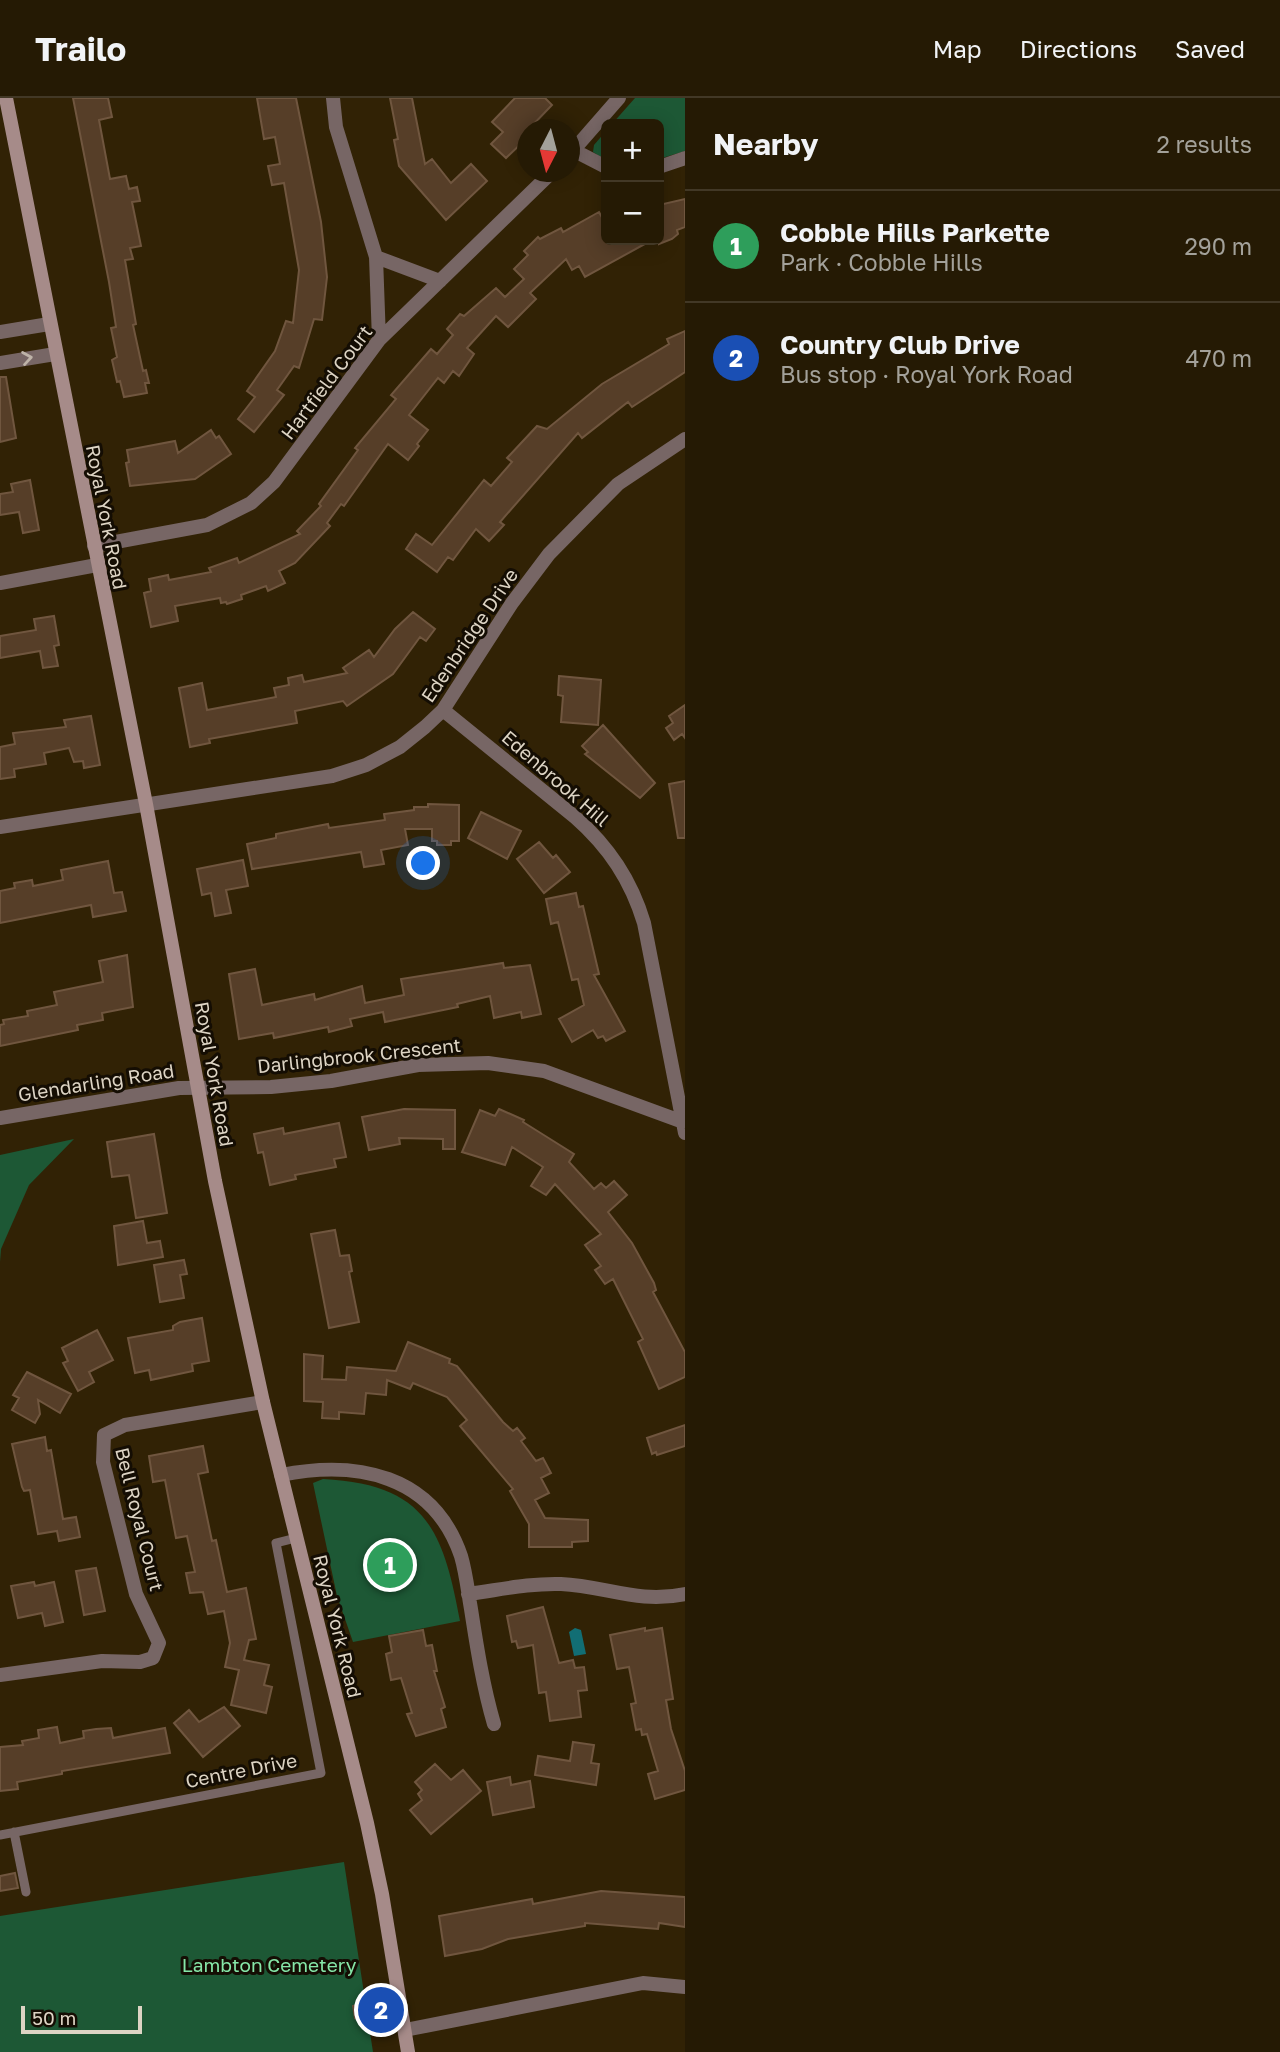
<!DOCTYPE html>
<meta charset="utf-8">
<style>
:root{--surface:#251a04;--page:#312713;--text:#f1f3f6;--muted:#a3a19a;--line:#423826;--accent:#2563eb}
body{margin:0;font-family:"Golos Text",sans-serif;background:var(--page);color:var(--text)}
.controls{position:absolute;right:21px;top:21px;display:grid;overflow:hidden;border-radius:10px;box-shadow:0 4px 18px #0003}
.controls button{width:63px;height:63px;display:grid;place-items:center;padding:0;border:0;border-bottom:2px solid var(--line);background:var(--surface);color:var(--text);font:35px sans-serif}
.compass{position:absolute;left:517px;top:21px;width:63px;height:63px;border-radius:50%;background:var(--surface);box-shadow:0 4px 18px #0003;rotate:186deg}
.scale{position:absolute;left:21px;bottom:18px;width:121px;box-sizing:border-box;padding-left:7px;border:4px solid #ddd4c4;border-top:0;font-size:19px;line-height:24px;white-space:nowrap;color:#ddd4c4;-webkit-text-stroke:5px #140d03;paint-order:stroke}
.you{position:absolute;left:424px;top:766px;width:24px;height:24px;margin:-18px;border:5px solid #fff;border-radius:50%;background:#1a73e8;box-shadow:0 0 0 10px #1a73e833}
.badge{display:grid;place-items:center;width:46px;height:46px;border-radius:50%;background:var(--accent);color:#fff;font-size:23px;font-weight:700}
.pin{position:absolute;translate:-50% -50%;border:4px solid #fff;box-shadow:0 2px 7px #0006}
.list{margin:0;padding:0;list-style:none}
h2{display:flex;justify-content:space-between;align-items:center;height:91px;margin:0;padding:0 28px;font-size:30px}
h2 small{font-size:23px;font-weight:400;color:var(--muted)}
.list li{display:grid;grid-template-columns:46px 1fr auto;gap:21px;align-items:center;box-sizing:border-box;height:112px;padding:0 28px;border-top:2px solid var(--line)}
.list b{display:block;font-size:26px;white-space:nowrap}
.list p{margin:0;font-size:23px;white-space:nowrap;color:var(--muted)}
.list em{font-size:23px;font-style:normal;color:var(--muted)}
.map{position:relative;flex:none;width:685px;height:1954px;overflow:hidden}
header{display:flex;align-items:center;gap:42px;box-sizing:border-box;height:98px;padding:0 35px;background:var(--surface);border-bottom:2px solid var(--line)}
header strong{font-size:33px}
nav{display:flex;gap:38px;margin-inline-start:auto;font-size:24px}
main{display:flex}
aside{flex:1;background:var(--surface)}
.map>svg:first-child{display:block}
.green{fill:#1d5835}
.water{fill:#126e74}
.building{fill:#563e28;stroke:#70563f;stroke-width:2}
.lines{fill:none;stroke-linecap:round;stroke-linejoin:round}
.lane{stroke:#776665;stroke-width:9}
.street{stroke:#776665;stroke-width:14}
.secondary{stroke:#a68b89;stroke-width:14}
.oneway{stroke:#beb3a8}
.labels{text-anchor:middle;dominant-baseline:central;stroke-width:6;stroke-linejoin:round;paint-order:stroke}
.street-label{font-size:19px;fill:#ddd4c4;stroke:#140d03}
.park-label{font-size:19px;fill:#86e7a8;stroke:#140d03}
</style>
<header>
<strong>Trailo</strong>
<nav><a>Map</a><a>Directions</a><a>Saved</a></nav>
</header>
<main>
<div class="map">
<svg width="685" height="1954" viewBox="0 0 685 1954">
<rect width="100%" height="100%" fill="#312205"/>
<path class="green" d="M635 0H685V53L659 61V26H612Z
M606 33V62L593 54 594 47Z
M74 1041 29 1087 1 1151 0 1164V1057Z
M323 1381C425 1386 443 1431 460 1523L353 1544 337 1498 313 1385Z
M344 1764 373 1954H0V1818Z"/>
<path class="water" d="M575 1530 581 1532 586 1556 574 1558 569 1534Z"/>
<path class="building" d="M73 0H108L112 19 99 22 110 81 126 78 129 91 137 89 140 103 132 104 141 148 130 150 133 161 125 162 136 226 133 227 143 273 146 272 149 285H145L147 295 124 299 120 283 117 284 112 262 117 259 111 230 116 229 109 184Z
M257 0H296L321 124 327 179 322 222 314 221 299 270 294 268 277 292 284 297 254 334 238 321 255 299 247 293 275 253 286 223 293 225 299 172 284 85 272 87 268 68 280 66 275 39 264 41Z
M390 0H412L425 66 432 61 451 85 471 66 487 83 446 122 399 68 394 42 398 41Z
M515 0H545L552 7 528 32V39L506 60 491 46 503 34 492 24Z
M685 101V129L677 132 678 136 672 141 659 146V107Z
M599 114 606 127V142H652L585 179 579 168 572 172 566 161 530 195 536 201 508 229 496 218 467 250 474 256 459 278 453 273 444 285 438 280 409 317 428 332 417 346 419 348 408 362 388 346 344 408 341 406 327 425 330 428 295 465 279 473 285 485 268 493 266 488 241 497 242 501 227 506 226 504 221 505 220 500 175 508 178 523 151 529 144 495 151 493 149 481 168 477 169 482 211 474 209 470 237 460 239 465 300 436 297 433 321 408 319 406 358 352 355 350 396 301 391 297 431 251 437 256 453 237 447 231 460 216 464 218 496 190 505 199 524 181 514 171 528 157 524 153 538 139 540 141 561 130 563 134Z
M685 233V274L632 309 628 304 582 340 578 335 500 424 504 427 489 443 476 431 453 462 448 459 437 474 406 451 416 436 432 447 484 382 491 388 512 364 507 360 537 328 547 331 602 286 669 246 667 241Z
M0 279H6L16 340 0 344Z
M211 332 216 340 219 338 231 356 195 381 130 388 126 365 129 364 127 352 175 343 178 355Z
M30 382 39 432 23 435 19 414 0 417V396L13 394 11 386Z
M413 514 435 531 426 543 420 539 393 576 347 608 343 603 295 613 297 625 209 641 210 645 190 649 179 590 202 585 207 612 276 599 274 590 289 587 288 580 302 577 304 584 347 575 343 570 369 552 374 559 395 531Z
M54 518 59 547 54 548 58 568 43 570 40 553 0 560V538L36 532 34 521Z
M559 578 601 582 598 627 561 624 563 598 558 597Z
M685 607V640L682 636 674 642 666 630 673 625 669 618Z
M91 618 100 667 84 670 83 663 74 664 69 650 44 655 46 666 14 671 15 679 0 681V649L15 646 13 635 66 629 64 622Z
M603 627 655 685 640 700 585 656 588 654 582 648Z
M685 683V740H678L669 686Z
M428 706 459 707V743H451V747H437V743H432V731H405L408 747 381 752 384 766 364 769 361 754 252 771 247 746 276 740V736L328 726 329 730 385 722 384 716 414 712V709H428Z
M481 714 521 733 507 761 468 740Z
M539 744 553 760 556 757 570 774 544 795 517 761Z
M243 762 248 788 226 792 231 815 215 818 211 795 202 797 197 771Z
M108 763 114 795 122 794 126 813 93 819 91 807 0 825V793L15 790 14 785 32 782 33 788 63 782 61 772Z
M576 795 579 809 583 808 599 876 594 877 625 933 606 943 603 938 598 940 593 932 572 944 559 921 584 907 578 881 572 882 558 824 551 826 546 801Z
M127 857 133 909 102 915 103 922 77 927 78 932 0 948V927L4 926 3 922 28 918 27 913 57 907 54 894 103 884 99 863Z
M503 865 504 870 530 867 541 916 522 920 521 914 494 920 490 898 457 906 458 909 385 924 383 914 350 921 352 928 329 934 328 929 274 940 273 935 239 941 229 876 255 871 262 907 314 896 315 902 362 888 365 905 404 897 401 881Z
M404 1011 455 1012V1051H443V1041L399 1040 400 1046 369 1052 362 1019Z
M499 1011 524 1022 523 1024 574 1056 569 1064 594 1091 601 1085 606 1090 614 1083 627 1097 608 1114 632 1145 654 1185 656 1192 653 1194 685 1254V1279L659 1291 638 1244 643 1241 613 1181 605 1186 595 1172 601 1168 585 1147 601 1136 555 1086 546 1097 531 1088 543 1069 512 1049 505 1067 462 1054 480 1012 495 1018Z
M339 1025 346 1059 334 1061 336 1069 295 1077 296 1081 270 1087 263 1054 258 1055 254 1036 283 1030 284 1036Z
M154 1036 167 1115 136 1120 129 1077 112 1079 107 1044Z
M143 1123 147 1145 160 1143 163 1159 118 1167 114 1128Z
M335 1132 340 1158 349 1157 352 1173 349 1174 359 1224 329 1230 311 1136Z
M184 1162 187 1176 180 1177 184 1200 160 1204 154 1167Z
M202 1220 209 1263 192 1266 193 1273 151 1282 149 1272 135 1275 128 1240 173 1232V1228L180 1224Z
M97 1232 113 1262 89 1274 94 1284 78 1293 63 1265 68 1263 62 1250Z
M408 1244 450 1261 449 1265 457 1268 503 1324 513 1333 517 1330 525 1340 521 1343 536 1363 543 1360 551 1375 541 1380 549 1395 535 1402 545 1420 588 1422V1443L572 1444V1449H529V1426L510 1393 513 1391 460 1328 467 1322 447 1299 413 1285 410 1291 387 1282 386 1297 366 1295 364 1316 339 1314V1321L322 1320 323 1304 304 1303V1256L323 1258 322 1281 346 1282 347 1269 396 1273Z
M27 1274 71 1296 60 1315 38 1302 40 1316 35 1325 12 1312 19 1300 13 1297Z
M685 1327V1348L657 1357 656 1354 652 1356 647 1340Z
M45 1339 47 1353 51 1352 63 1421 76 1419 80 1439 59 1443 57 1433 38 1436 30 1392 24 1393 22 1389 12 1346Z
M203 1348 208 1374 198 1376 212 1443 216 1442 227 1494 246 1490 256 1541 249 1542 244 1562 269 1567 264 1587 272 1589 266 1615 231 1607 239 1572 225 1569 230 1545 224 1513 208 1516 203 1494 190 1495 186 1475 195 1474 187 1438 176 1440 165 1382 153 1384 149 1358Z
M96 1470 105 1513 84 1517 76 1473Z
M34 1484 35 1488 54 1484 63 1524 45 1528 42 1515 18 1520 11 1488Z
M543 1509 559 1565 573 1562 575 1570 584 1569 587 1592 578 1593 581 1619 550 1623 546 1594 539 1595 533 1547 518 1550 516 1543 512 1544 507 1518Z
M645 1530V1533L662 1530 673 1601 666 1602 671 1631 685 1673V1692L655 1701 648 1676 658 1673 647 1636 642 1637 641 1631 636 1632 631 1606 636 1605 629 1569 617 1571 610 1537Z
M423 1532 426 1548 432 1547 437 1573H434L445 1609 441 1611 446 1629 416 1638 407 1616 412 1615 401 1580 391 1582 386 1556 392 1554 389 1538Z
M224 1609 240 1628 203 1659 174 1625 189 1612 199 1624Z
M57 1629 60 1645 84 1640 83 1633 96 1631 111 1630 113 1640 165 1630 170 1655 62 1673V1676L17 1684 18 1691 0 1693V1649L23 1647 22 1643 39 1640 38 1632Z
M573 1644 594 1647 591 1665 599 1666 596 1687 535 1677 538 1658 570 1663Z
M435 1666 451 1682 463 1672 481 1693 431 1736 410 1712 422 1702 418 1696 422 1692 415 1684Z
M510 1679 511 1687 530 1683 534 1709 493 1717 487 1684Z
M15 1775 18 1790 0 1793V1778Z
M601 1793 685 1799V1829L659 1825 658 1831 585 1825V1828L508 1841 482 1851 445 1858 439 1818 532 1801 533 1806Z
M365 1905 367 1918 355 1920 353 1908Z"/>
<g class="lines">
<path class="lane" d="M14 1734 26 1794
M0 1737 321 1675 276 1445 296 1440"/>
<path class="street" d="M333 0 336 29 376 159 440 183
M573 52 606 69
M570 56 619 0
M659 69 685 60
M376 159 379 242
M0 234 49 226
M0 265 55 256
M94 448 207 427 251 405 274 384 379 242 552 74
M0 485 97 467
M443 612 575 719C609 749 631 782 644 825L685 1035
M0 729 332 678 366 667 400 649 425 629 443 612 512 505 549 456 618 386 685 341
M0 1020 179 990 271 989 331 983 418 967 488 965 544 973 683 1024
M281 1377C356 1362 433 1376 461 1458 466 1475 468 1494 471 1511 477 1550 483 1588 494 1626
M468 1496C499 1492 529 1485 561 1486 606 1488 638 1506 685 1496
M0 1577 102 1563 140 1564 153 1560 159 1545 136 1496 103 1364 104 1337 125 1327 263 1304
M405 1932 643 1885 685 1889"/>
<path class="secondary" d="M6 0 146 706 215 1083 263 1304 367 1725 382 1796 408 1954"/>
</g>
<defs><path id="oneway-chevron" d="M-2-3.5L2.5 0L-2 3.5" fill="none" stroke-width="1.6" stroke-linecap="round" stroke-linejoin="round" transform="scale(1.75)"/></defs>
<use class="oneway" href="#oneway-chevron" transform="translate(27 260) rotate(-9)"/>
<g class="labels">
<g class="street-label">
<text transform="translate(326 284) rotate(-53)">Hartfield Court</text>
<text transform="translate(107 419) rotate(79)">Royal York Road</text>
<text transform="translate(469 537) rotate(-56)">Edenbridge Drive</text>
<text transform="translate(556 680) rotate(41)">Edenbrook Hill</text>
<text transform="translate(359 957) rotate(-6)">Darlingbrook Crescent</text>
<text transform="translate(215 976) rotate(80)">Royal York Road</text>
<text transform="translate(96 984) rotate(-9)">Glendarling Road</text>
<text transform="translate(140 1421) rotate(76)">Bell Royal Court</text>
<text transform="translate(338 1528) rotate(76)">Royal York Road</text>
<text transform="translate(241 1672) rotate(-11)">Centre Drive</text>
</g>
<g class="park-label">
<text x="269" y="1866">Lambton Cemetery</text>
</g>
</g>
</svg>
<div class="controls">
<button>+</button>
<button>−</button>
</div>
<svg class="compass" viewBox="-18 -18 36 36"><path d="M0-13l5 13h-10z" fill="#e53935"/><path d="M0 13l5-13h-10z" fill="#a3a19a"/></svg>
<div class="scale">50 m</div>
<div class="you"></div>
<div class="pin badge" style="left:390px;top:1467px;background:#2e9e5b">1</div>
<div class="pin badge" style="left:381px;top:1912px;background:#1a4fb4">2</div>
</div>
<aside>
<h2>Nearby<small>2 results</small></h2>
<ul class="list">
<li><span class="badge" style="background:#2e9e5b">1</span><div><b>Cobble Hills Parkette</b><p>Park · Cobble Hills</p></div><em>290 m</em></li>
<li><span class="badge" style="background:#1a4fb4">2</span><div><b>Country Club Drive</b><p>Bus stop · Royal York Road</p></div><em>470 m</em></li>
</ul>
</aside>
</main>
